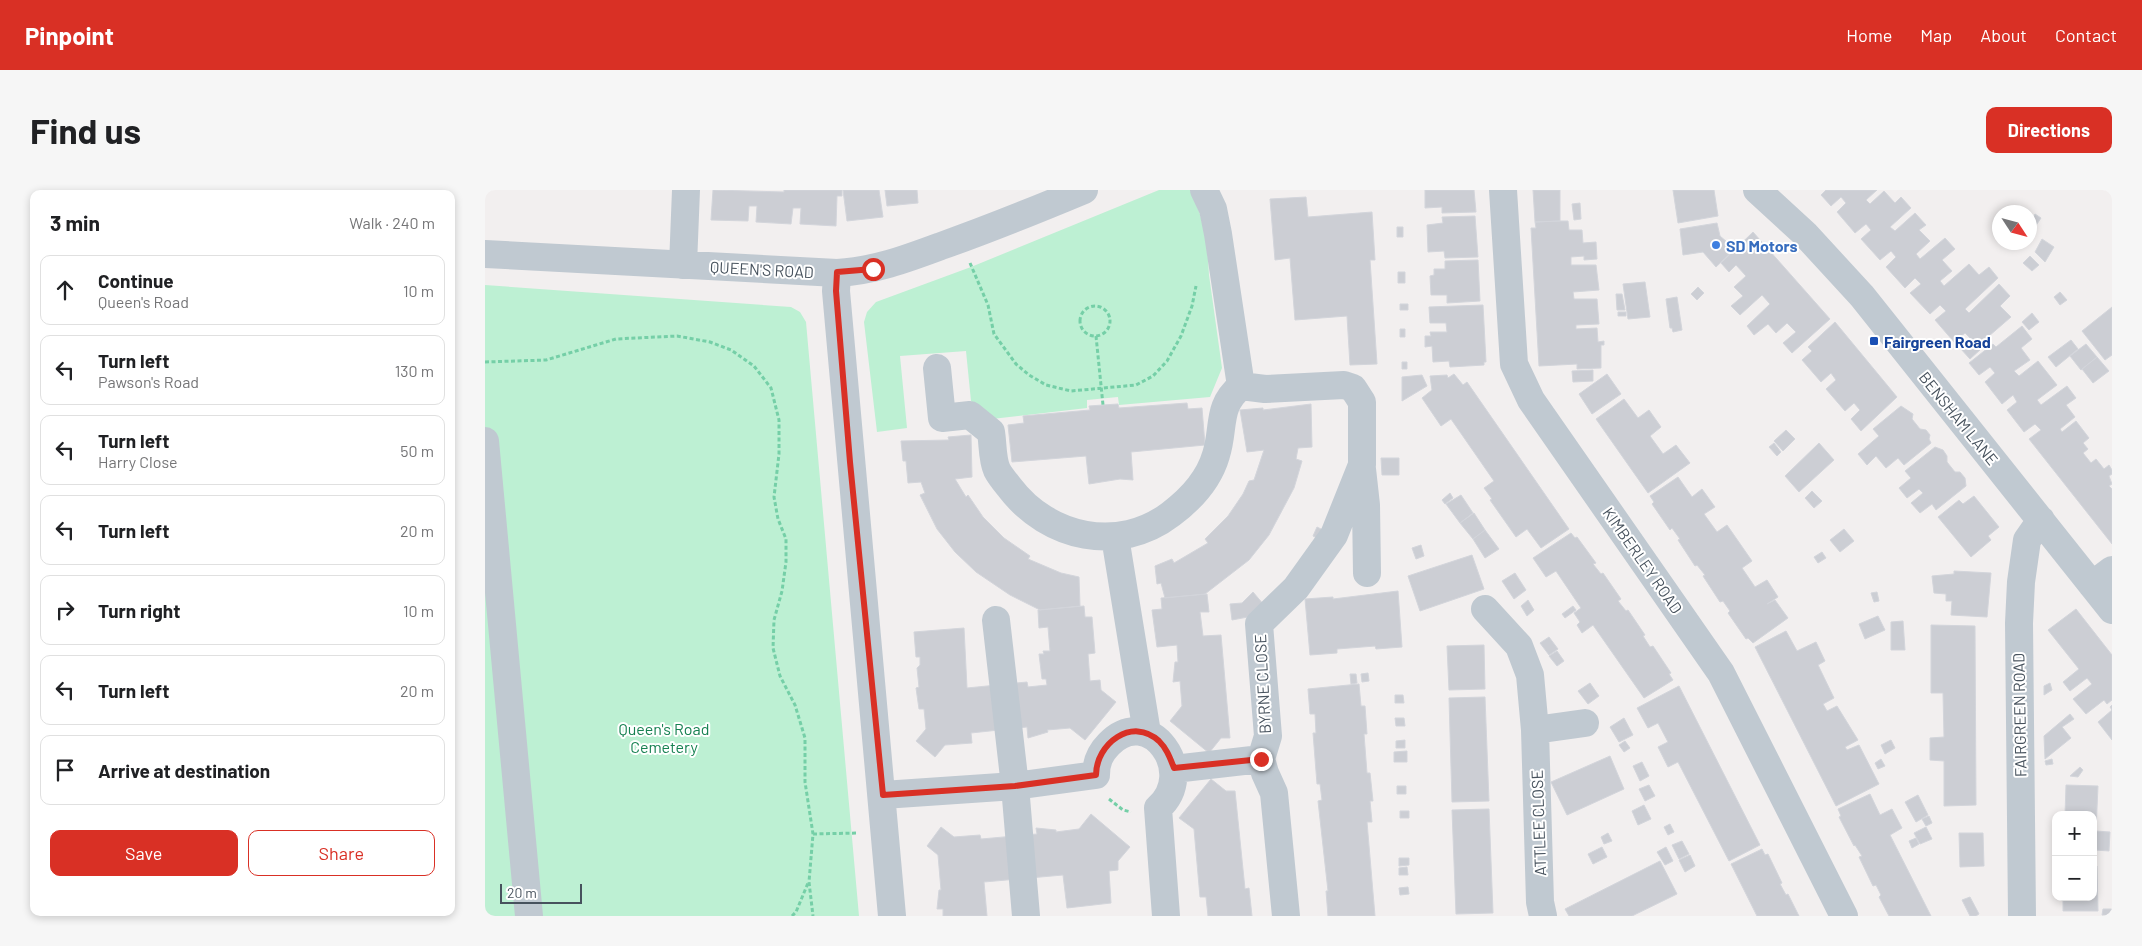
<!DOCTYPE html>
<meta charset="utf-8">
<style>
:root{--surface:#fff;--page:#f6f6f6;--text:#202124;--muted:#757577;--line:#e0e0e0;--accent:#d93025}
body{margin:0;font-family:Barlow,sans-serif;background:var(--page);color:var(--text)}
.controls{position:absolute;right:15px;bottom:15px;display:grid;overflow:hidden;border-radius:10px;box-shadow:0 2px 8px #0003}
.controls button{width:45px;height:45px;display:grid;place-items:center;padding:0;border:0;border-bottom:1px solid var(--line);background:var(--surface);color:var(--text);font:25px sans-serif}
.compass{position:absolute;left:1507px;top:15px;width:45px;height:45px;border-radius:50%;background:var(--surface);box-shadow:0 2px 8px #0003;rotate:126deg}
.scale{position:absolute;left:15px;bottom:12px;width:82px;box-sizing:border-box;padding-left:5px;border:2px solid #47525d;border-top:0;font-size:14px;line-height:18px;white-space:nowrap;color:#47525d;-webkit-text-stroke:4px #fff;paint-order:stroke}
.stop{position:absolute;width:15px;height:15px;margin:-11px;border:4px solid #d93025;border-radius:50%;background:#fff}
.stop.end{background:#d93025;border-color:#fff;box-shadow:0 1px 5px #0008}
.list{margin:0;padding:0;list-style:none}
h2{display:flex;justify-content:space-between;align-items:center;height:65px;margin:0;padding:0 20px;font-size:21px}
h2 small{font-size:16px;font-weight:400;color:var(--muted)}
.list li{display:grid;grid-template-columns:32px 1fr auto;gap:15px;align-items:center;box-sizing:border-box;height:70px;margin:0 10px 10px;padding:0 10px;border:1px solid var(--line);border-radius:10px}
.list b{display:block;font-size:19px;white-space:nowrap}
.list p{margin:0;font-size:16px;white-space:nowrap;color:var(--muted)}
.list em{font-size:16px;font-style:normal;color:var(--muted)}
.actions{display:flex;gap:10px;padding:15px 20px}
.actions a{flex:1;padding:11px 0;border:1px solid var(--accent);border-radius:10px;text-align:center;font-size:18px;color:var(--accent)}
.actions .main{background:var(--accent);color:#fff}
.icon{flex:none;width:28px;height:28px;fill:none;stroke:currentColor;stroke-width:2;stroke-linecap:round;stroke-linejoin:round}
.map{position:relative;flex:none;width:1627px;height:726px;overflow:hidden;border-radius:10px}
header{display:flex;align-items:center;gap:30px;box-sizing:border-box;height:70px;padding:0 25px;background:var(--accent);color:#fff}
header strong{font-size:24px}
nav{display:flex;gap:28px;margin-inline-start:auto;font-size:18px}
.intro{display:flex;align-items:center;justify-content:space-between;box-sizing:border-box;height:120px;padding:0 30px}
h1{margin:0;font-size:35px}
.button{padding:12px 22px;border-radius:10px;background:var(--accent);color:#fff;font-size:18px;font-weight:700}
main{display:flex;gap:30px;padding:0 30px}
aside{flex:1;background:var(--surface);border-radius:10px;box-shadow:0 2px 8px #0003}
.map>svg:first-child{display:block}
.green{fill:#bdf0d3}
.building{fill:#ccced4;stroke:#d3d5db}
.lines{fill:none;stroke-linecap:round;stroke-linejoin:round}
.path{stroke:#75cfa7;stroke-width:3;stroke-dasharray:4 2.5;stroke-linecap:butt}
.minor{stroke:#c0c9d1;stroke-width:28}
.route{stroke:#d93025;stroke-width:6}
.shop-dot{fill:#3f7fe0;stroke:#fff;stroke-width:2}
.transit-dot{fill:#1a4fb4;stroke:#fff;stroke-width:2}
.labels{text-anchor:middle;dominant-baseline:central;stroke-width:4;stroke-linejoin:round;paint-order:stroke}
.shop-label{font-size:16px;font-weight:bold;fill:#366cbe;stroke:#fff;text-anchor:start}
.street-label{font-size:16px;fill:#47525d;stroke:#fff}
.transit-label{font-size:16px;font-weight:bold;fill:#164399;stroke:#fff;text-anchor:start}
.park-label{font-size:16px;fill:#168151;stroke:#fff}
</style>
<header>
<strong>Pinpoint</strong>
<nav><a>Home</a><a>Map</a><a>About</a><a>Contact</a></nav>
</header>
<div class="intro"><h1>Find us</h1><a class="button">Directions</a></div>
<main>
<aside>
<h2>3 min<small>Walk · 240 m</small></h2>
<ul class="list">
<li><svg class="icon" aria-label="ahead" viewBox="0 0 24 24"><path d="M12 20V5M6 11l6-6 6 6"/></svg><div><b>Continue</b><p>Queen's Road</p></div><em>10 m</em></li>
<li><svg class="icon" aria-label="left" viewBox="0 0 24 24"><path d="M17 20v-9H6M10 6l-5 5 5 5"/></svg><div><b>Turn left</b><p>Pawson's Road</p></div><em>130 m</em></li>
<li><svg class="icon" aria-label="left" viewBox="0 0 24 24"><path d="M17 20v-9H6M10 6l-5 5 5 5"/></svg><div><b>Turn left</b><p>Harry Close</p></div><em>50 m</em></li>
<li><svg class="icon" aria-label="left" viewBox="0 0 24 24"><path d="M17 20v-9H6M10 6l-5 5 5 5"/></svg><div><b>Turn left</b></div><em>20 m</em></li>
<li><svg class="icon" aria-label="right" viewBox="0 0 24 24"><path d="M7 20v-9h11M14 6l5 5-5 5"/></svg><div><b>Turn right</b></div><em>10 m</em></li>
<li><svg class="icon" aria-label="left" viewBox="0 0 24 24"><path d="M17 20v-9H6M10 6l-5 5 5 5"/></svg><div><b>Turn left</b></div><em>20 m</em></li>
<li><svg class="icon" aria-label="arrive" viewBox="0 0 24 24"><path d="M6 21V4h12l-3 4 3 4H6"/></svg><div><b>Arrive at destination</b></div></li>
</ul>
<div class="actions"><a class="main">Save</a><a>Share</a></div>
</aside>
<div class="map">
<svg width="1627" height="726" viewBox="0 0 1627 726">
<rect width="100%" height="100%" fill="#f2efef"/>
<path class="green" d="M674 0H705L715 24 722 53 724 85 737 178 725 207 634 215 633 207 602 210V218L507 229 486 211 481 161 415 166 422 238 392 242 379 132 382 122 391 112 486 77Z
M0 95 306 117 315 122 321 132 374 726H0Z"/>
<path class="building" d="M228 0 299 2V0H357V6H352L351 36 315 34 316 18H308L306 34 271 32 272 16H264L263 31 226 30Z
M358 0H394L398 27 362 31Z
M400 0H432L433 13 402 16Z
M940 0H989L991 22 957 23V17L940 18Z
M1048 0H1075V31L1050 32Z
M1188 0H1229L1233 26 1193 33Z
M1341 0H1392L1381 10 1385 14 1399 1 1410 13 1416 7 1426 18 1405 37 1410 41 1430 23 1441 35 1434 40 1445 51 1431 64 1435 69 1460 48 1470 59 1457 70 1467 81 1455 91 1459 96 1484 74 1494 85 1504 77 1513 88 1480 119 1484 123 1514 94 1525 106 1515 116 1526 127 1504 146 1507 149 1485 169 1475 158 1485 148 1480 143 1469 152 1450 130 1461 121 1455 115 1445 124 1425 103 1436 94 1430 88 1420 98 1401 77 1411 67 1406 61 1395 70 1376 49 1386 40 1381 34 1370 43 1352 22 1361 13 1356 7 1346 16 1336 5Z
M821 7 823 27 887 22 890 70H885L892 174 865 175 862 126 810 130 805 68 790 70 785 9Z
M1095 13 1096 29 1089 30 1087 14Z
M1550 24 1556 28 1550 37 1545 33Z
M990 26 993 67 960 68 959 61 943 62 942 35 958 33 957 27Z
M1075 31H1083L1084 40H1097L1098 53 1111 52 1112 69 1099 70V66L1086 67V75H1111L1114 100 1088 102 1089 109H1112L1114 134 1091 135V139L1112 138 1113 152 1119 151V155H1116V178L1092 179V174L1054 176 1046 38H1051L1050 32Z
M1232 33 1235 46 1250 59 1231 77 1218 62 1198 65 1195 39Z
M912 37H918V47H912Z
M1268 42 1345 129 1307 163 1298 153 1311 142 1302 133 1291 143 1283 134 1269 145 1262 136 1285 114 1277 105 1255 125 1246 116 1258 106 1249 97 1261 86 1251 75 1244 82 1236 73Z
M1557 49 1569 57 1560 72 1550 62Z
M1545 66 1554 75 1547 81 1538 73Z
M993 70 995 111 962 113V105H946L945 86 949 85V79H960V71Z
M913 82H920V93H913Z
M1160 92 1165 127 1143 129 1138 94Z
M1213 97 1219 103 1212 110 1206 104Z
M1575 102 1582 110 1575 115 1569 107Z
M1131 104H1137L1140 120H1132Z
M1192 107 1197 140 1188 142 1187 138H1185L1181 109Z
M915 114H923V120H915Z
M998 115 1001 172H999V175L965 177 964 171 948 172 947 156 940 157V146H946L945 142H962L961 133H945L944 117Z
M1627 117V165L1620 170 1597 141Z
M1133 122H1141V126H1133Z
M1547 123 1554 132 1544 140 1537 132Z
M1350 132 1412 207 1376 241 1366 229 1375 220 1369 213 1360 221 1341 199 1351 190 1346 183 1336 192 1317 170 1327 161 1323 157Z
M1537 136 1547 149 1536 158 1545 170 1529 181 1534 186 1553 171 1572 195 1552 210 1556 215 1582 196 1591 208 1581 215 1590 227 1575 239 1577 242 1591 231 1604 248 1598 253 1603 259 1598 263 1606 273 1611 269 1619 279 1624 275 1627 280V284L1624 286 1627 294 1624 296 1627 299V354L1544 249 1556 240 1550 234 1539 242 1522 220 1532 212 1528 205 1517 214 1500 192 1510 183 1505 177 1494 185 1484 173 1508 154 1511 157Z
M915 139H920V147H915Z
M1586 150 1593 159 1571 177 1563 167Z
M1601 154 1612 167 1596 180 1585 166Z
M1612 167 1624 181 1608 193 1597 179Z
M917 172H922V179H917Z
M1108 180V191L1088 192 1087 181Z
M969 184 978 195 982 192 1084 339 1056 358 1042 339 1031 347 1005 310 1007 309 999 298 1009 291 966 229 956 236 937 208 947 200 945 186 962 185 963 188Z
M1122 184 1136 204 1107 224 1094 204Z
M937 185 942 196 917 211V187Z
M1139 209 1153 228 1164 220 1176 237 1165 246 1178 264 1191 255 1205 273 1163 303 1111 229Z
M702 213 703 219 717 218 720 255 646 262 648 290 635 289 604 294 601 266 527 272 523 235 539 233 538 226 605 220 604 216 618 215 633 214 634 218Z
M826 214 827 257 813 258 811 269 817 271 809 298 784 345 764 370 720 404 680 408 676 393 672 394 670 376 687 369 689 373 723 353 720 349 743 326 758 304 764 291 769 290 779 260 762 262 755 220 778 218V220Z
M1416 216 1428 224 1427 229 1435 239 1441 240 1445 245 1444 249 1446 253 1419 275 1413 268 1401 278 1391 266 1382 275 1373 264 1394 246 1388 239Z
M1301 240 1310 249 1298 261 1289 251Z
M486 245 487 287 470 289 481 307 483 305 498 327 519 348 545 366 543 369 576 383 594 387 595 416 555 420 525 405 491 382 470 362 452 339 435 305 440 303 436 292 423 293 421 271H418L416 251 464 250 463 247Z
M1289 253 1296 262 1292 266 1284 257Z
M1334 253 1349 270 1314 302 1300 286Z
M1450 257 1458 260 1462 266V272L1470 282H1475L1480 288 1481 296 1451 320 1447 314 1435 323 1426 313 1438 303 1434 299 1422 308 1414 298 1426 288 1420 281Z
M896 268H914V285H897Z
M1193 287 1207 307 1217 299 1230 317 1219 324 1232 342 1242 335 1267 371 1257 378 1270 397 1282 390 1293 407 1282 414 1290 410 1303 428 1268 453 1263 448 1261 449 1243 423 1245 421 1238 411 1235 412 1218 386 1220 385 1212 375 1210 376 1193 350 1195 349 1187 338 1185 340 1167 314 1169 312 1165 306Z
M1327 301 1337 311 1329 318 1320 308Z
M965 303 968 308 960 314 957 310Z
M976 305 988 323 975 333 961 314Z
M1489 306 1514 337 1503 346 1506 350 1486 367 1453 327 1474 310 1478 314Z
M989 323 1000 340 988 349 975 333Z
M832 337 838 340 834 349 828 346Z
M1359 339 1369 351 1355 362 1345 350Z
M1000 340 1014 359 1000 368 988 349Z
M1086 343 1090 348 1092 347 1111 373 1108 374 1116 384 1118 383 1136 409 1133 411 1141 421 1143 420 1160 445 1158 446 1165 457 1168 456 1186 483 1184 484 1188 490 1159 508 1108 435 1097 443 1092 435 1095 432 1089 423 1096 418 1071 381 1061 387 1048 368Z
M936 355 939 366 931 369 927 358Z
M1337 362 1341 368 1333 373 1329 367Z
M987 365 999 399 935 421 923 386Z
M1469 381 1506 383 1502 427 1466 425 1467 411H1461V404L1449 403 1447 386 1469 384Z
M1030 383 1041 400 1029 409 1017 391Z
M913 401 917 457 891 459 890 456 852 459V463L825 465 820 409 848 407V409Z
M768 402 779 415 768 426 747 430 745 414 757 413Z
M1392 402 1394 411 1389 412 1386 403Z
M722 404 724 422H715L718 446 736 445 745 548H736L724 563 685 531 697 516 695 491 688 492 690 472H693L692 455 672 457 667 420 677 419 676 408Z
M1043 410 1049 420 1042 426 1036 416Z
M599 416 600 427H607L610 463 603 464 605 491 615 490 616 500 631 512 600 550 585 538 562 540 563 542 543 548 542 537 486 543 487 553 460 555 450 567 431 551 441 539 439 519H434L431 498 434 497 432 478 435 475V467H431L429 442 479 438 482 498 542 492 543 497 562 495 561 489H557L554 464H559L558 461H565L563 437 554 438 553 420Z
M1088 416 1091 420 1080 428 1077 424Z
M1591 419 1627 465V510L1622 514 1619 510 1601 524 1588 509 1607 494 1602 488 1585 501 1578 492 1594 479 1563 440Z
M1393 426 1400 440 1380 449 1374 434Z
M1418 431 1420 460H1406V432Z
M1446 435 1490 436 1491 615 1459 616V571L1445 570V548L1459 547 1458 503H1446Z
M1301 441 1312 461 1331 452 1340 471 1333 475 1349 508 1338 514 1342 521 1352 516 1373 550 1360 557 1362 560 1374 555 1394 594 1351 616 1270 457Z
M1064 447 1073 459 1064 465 1055 453Z
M999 455 1000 499 964 500 962 456Z
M1072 461 1079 471 1072 476 1064 466Z
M883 483 884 491 877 492 876 484Z
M865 484H871L872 493 866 494Z
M1105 493 1114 506 1103 514 1093 501Z
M1565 493 1567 500 1559 505V496Z
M874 494 876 516H880L882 544H879L882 583H885L888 611H885L887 632H882L890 726H843L841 701H843L833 611 837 610 835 594H832L828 543H831L830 524H825L823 499Z
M1194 496 1275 655 1244 671 1193 572 1183 577 1173 557 1183 552 1173 533 1163 538 1152 518Z
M910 505H918L919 513H910Z
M1000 507 1004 611 967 612 964 508Z
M1627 515V550L1613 532 1627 520 1625 517Z
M1585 524 1589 529 1577 537 1586 548 1560 569 1559 546Z
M910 528H919L920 536H911Z
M1139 528 1148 545 1134 552 1125 537Z
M920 550V558H911V551Z
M1406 550 1410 558 1400 564 1396 555Z
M1140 551 1145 558 1139 562 1134 555Z
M922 561V572H909V562Z
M1125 566 1139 599 1082 625 1066 592Z
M1396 569 1400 576 1393 579 1390 573Z
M1567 569 1568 574 1561 575 1560 571Z
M1157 572 1164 586 1155 591 1148 576Z
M1595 577 1598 580 1593 587 1585 586Z
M726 589 741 601H750L760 699 764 698 767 726H723L721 707H715L709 639 694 628Z
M1164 595 1170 606 1160 611 1154 599Z
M1581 595 1613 596 1611 641 1625 642 1624 661 1610 660V671L1608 625H1580Z
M912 596H921V604H912Z
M1385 604 1395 625 1407 619 1417 638 1405 645 1446 726H1404L1394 707 1396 705 1391 695 1388 696 1374 667 1377 666 1370 655 1369 656 1354 627 1356 626 1353 619Z
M1433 605 1443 625 1431 632 1420 612Z
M1159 615 1166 629 1153 635 1147 621Z
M1004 619 1008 723 971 724 967 620Z
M915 621H924V628H915Z
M606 624 645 657 633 671V680L624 681 626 713 582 718 578 685 499 692 502 726H458V719H452L454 700H456L453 665 442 656 456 637 469 647 495 645 496 649 552 644 551 638 571 640V642L594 639Z
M1444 626 1447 633 1441 636 1437 629Z
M1185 634 1189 642 1183 645 1179 637Z
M1441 637 1447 649 1435 654 1429 643Z
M1123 643 1127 651 1119 654 1116 647Z
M1474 643H1498L1499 676 1475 677Z
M1431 648 1434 654 1427 658 1424 651Z
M1197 651 1204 664 1194 669 1187 655Z
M1117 657 1122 667 1108 674 1103 664Z
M1181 657 1188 671 1180 675 1172 662Z
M1277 659 1280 665 1283 664 1297 693 1295 694 1301 705 1303 704 1314 726H1272L1246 674Z
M1205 665 1210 676 1200 682 1194 670Z
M914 668H924V675L914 676Z
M1175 671 1192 704 1147 726H1084L1080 719Z
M1608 676H1612L1613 721H1578V707H1608Z
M922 677 923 685H914V678Z
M923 697 924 704 915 705 914 698Z
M1485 707 1494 724 1491 726H1485L1477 710Z
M1618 719H1627V726L1617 725Z"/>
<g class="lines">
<path class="path" d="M485 73 503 115 509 144 531 174 544 185 561 195 586 201 651 195 668 186 682 171 696 146 707 116 711 96
M595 131a15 15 0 1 1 30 0a15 15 0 1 1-30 0Z
M611 146 618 215
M0 172 61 170 131 149 192 146 225 152 246 160 269 176 286 198 294 230V264L289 307 293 329 301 349V372L297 401 289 430 288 458 295 486 310 515 320 548V592L328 644 324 692 328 726
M624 609 638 620 646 622
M328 644 373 643
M307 726 311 722 323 693"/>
<path class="minor" d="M719 0 728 19 733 44 756 196
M1018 0 1029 174 1046 210 1236 483 1359 726
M1272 0 1320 44 1377 106 1627 420
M0 64 352 83C389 81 421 69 456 56 504 39 551 20 599 0
M198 75 201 0
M352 83 351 101 407 726
M452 178 457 228 485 225 506 242C508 254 507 269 512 280 515 286 521 293 525 298 563 348 634 364 686 324 706 309 724 289 731 265 740 237 731 217 756 196
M756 196 780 199 859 195 868 198 877 212V275L849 345 811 398 774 434 783 546 776 569 780 583 789 603 801 726
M0 251 44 726
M877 279 881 315 882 383
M630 347 662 543
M1607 395 1627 380
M1000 419 1034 456 1045 485 1050 540 1055 712 1058 726
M511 430 530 596 541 726
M1050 540 1100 533
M689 579 776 569
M398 605 530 596 611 585C611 572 615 563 624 554 664 513 714 582 673 618L681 726
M1537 726 1534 433 1536 392 1542 350 1556 330"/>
</g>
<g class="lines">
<path class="route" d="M388 79 352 82 351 101 365 272 398 605 530 596 611 585C611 554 647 526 674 551 682 559 685 568 689 578L776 569"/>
</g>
<circle class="shop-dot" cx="1231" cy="55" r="5"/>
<rect class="transit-dot" x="1384" y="146" width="10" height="10" rx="2.5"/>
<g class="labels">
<g class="shop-label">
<text x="1241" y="55">SD Motors</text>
</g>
<g class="street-label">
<text transform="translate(277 79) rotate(3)">QUEEN'S ROAD</text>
<text transform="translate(1474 228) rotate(51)">BENSHAM LANE</text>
<text transform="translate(1158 370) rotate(55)">KIMBERLEY ROAD</text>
<text transform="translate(777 494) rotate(-93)">BYRNE CLOSE</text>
<text transform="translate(1534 525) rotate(-91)">FAIRGREEN ROAD</text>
<text transform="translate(1053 633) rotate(-92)">ATTLEE CLOSE</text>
</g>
<g class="transit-label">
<text x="1399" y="151">Fairgreen Road</text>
</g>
<g class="park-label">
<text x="179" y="538">Queen's Road<tspan x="179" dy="18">Cemetery</tspan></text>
</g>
</g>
</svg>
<div class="controls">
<button>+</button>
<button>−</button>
</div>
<svg class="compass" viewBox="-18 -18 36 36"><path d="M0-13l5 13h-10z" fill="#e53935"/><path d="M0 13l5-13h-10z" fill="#757577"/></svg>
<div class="scale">20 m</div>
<div class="stop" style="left:388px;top:79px"></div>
<div class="stop end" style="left:776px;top:569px"></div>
</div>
</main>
